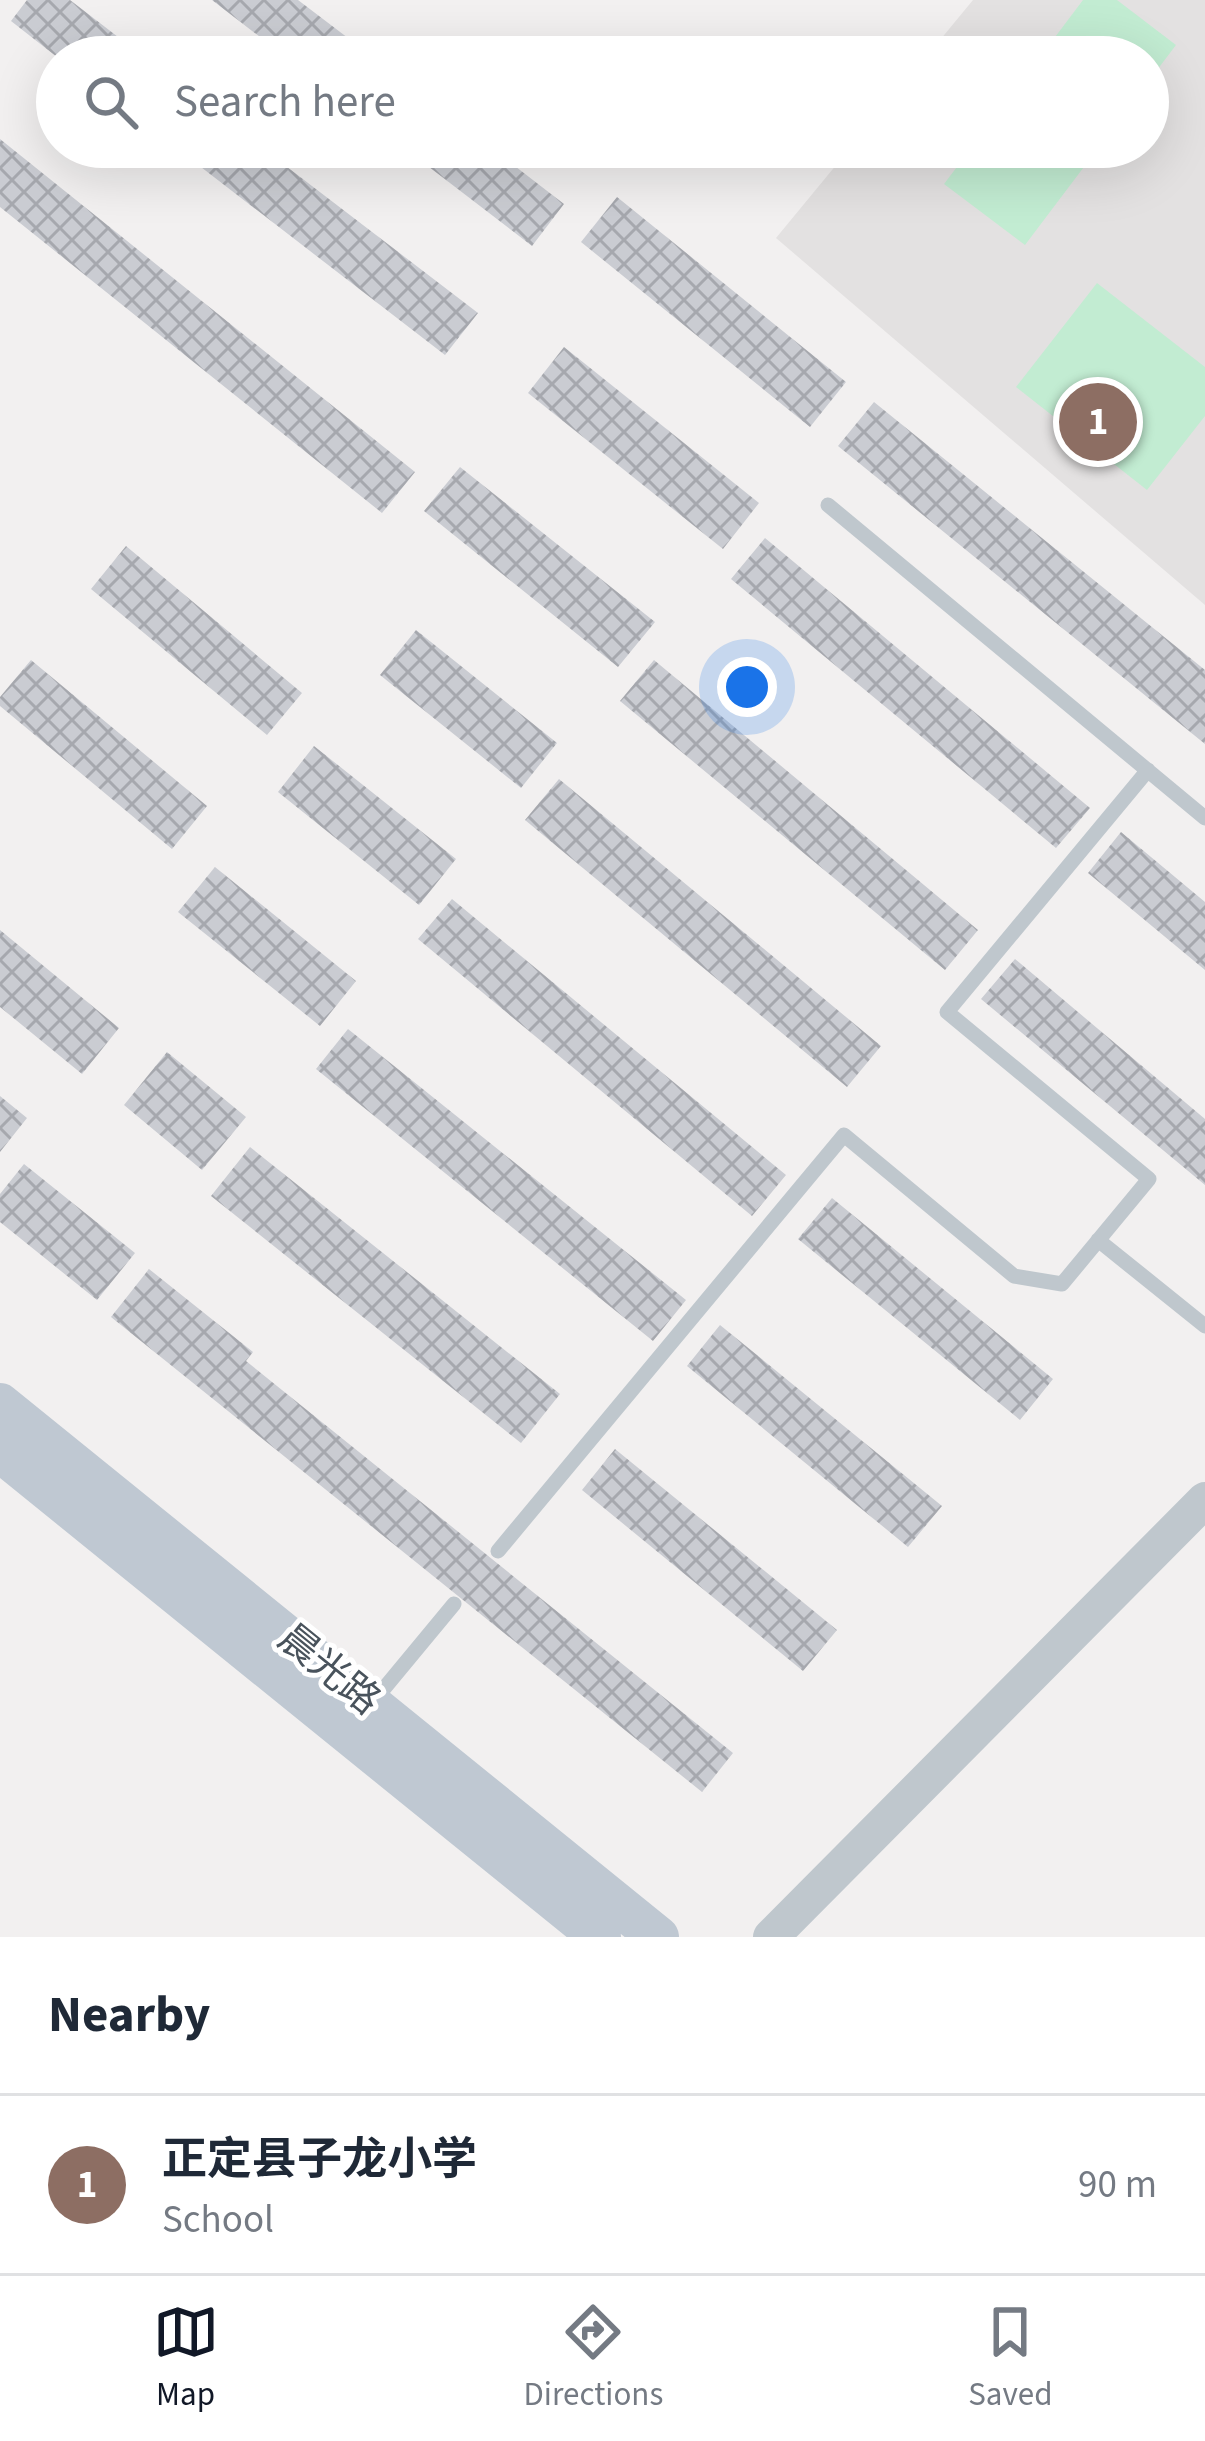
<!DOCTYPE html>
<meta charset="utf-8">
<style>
:root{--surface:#fff;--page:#f2f2f3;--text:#1f2937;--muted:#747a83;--line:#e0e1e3;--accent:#111827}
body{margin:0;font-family:"Source Sans 3","Noto Sans SC",sans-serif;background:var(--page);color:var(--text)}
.you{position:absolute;left:747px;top:687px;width:42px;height:42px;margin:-30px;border:9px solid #fff;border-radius:50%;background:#1a73e8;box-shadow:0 0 0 18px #1a73e833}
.badge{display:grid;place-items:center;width:78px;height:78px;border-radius:50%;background:var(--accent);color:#fff;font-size:39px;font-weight:700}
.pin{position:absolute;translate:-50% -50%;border:6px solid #fff;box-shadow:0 3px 12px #0006}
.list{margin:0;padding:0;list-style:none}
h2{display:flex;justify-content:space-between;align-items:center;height:156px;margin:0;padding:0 48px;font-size:51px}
h2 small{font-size:39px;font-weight:400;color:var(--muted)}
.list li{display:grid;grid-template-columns:78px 1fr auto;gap:36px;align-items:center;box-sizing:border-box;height:180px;padding:0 48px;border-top:3px solid var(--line)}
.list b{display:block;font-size:45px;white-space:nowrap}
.list p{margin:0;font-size:39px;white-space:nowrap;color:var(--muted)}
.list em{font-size:39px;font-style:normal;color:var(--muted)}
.icon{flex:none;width:66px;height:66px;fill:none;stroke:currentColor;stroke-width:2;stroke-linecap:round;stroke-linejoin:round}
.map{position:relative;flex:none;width:1205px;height:1937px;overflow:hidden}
.search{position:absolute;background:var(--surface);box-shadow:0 12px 48px #0002;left:36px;right:36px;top:36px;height:132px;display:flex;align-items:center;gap:30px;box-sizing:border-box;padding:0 42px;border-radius:66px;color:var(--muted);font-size:45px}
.sheet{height:336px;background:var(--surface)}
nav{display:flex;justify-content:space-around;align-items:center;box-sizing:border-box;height:168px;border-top:3px solid var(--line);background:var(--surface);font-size:33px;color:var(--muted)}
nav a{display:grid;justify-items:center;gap:6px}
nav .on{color:var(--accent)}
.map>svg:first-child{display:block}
.education{fill:#e3e1e1}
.garden{fill:#c2ecd2}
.building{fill:url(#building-cross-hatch)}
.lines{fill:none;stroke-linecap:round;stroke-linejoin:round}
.service{stroke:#bfc7cd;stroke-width:15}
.tertiary{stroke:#bfc7cd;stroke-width:36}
.secondary{stroke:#bfc8d2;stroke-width:42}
.labels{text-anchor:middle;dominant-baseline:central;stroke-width:10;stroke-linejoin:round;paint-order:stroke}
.street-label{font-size:39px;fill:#49535c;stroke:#fff}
</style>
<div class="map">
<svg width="1205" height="1937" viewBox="0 0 1205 1937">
<defs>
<pattern id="building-cross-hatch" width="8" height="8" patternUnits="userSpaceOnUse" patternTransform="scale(3)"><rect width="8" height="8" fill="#caccd2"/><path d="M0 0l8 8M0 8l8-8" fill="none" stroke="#a6a8ae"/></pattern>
</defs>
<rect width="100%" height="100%" fill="#f2f0f0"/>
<path class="education" d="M973 0H1205V605L776 238 851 147H1148V57H926Z"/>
<path class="garden" d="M1083 0H1117L1176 45 1148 82V57H1040Z
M972 147H1099L1025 245 944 184Z
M1097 283 1205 367V416L1147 490 1016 387Z"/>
<path class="building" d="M27 0H70L144 57H57L11 21Z
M212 0H298L373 57H286Z
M0 139 415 472 382 513 0 207Z
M175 147H261L478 313 445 355Z
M403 147H490L564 204 532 246Z
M617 197 846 382 810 427 581 242Z
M564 347 759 503 723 549 528 393Z
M874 402 1205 670V744L838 446Z
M460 467 655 622 618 667 424 511Z
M765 538 1090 808 1056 848 731 579Z
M126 546 302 693 267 735 91 589Z
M416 630 557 743 521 788 380 675Z
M31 660 207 806 172 849 0 706V697Z
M654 660 978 930 945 970 620 701Z
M314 746 456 859 419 905 278 792Z
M559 779 881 1046 847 1087 525 820Z
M1121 832 1205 902V970L1088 873Z
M215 867 356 981 320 1026 178 912Z
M452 899 786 1175 752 1216 418 939Z
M0 930 119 1028 82 1074 0 1007Z
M1015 959 1205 1119V1185L981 999Z
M348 1029 686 1300 653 1341 316 1069Z
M167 1052 246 1117 202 1170 124 1105Z
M0 1096 27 1118 0 1152Z
M250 1147 560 1394 521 1443 211 1196Z
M24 1164 135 1253 97 1300 0 1222V1194Z
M832 1198 1053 1379 1020 1420 798 1239Z
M149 1269 253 1352 246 1361 733 1753 702 1792 111 1317Z
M720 1325 942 1506 908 1547 687 1366Z
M615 1449 837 1630 803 1671 582 1490Z"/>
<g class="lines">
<path class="service" d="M828 505 1205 818
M1098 1240 1205 1326
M498 1551 844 1135 1014 1276 1062 1284 1149 1179 947 1012 1148 770
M372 1703 454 1604"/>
<path class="tertiary" d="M771 1937 1205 1500"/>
<path class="secondary" d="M0 1404 658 1937
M0 1451 600 1937"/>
</g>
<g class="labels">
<g class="street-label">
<text transform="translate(329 1670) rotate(39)">晨光路</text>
</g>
</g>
</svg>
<div class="you"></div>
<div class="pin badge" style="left:1098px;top:422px;background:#8d6e63">1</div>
<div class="search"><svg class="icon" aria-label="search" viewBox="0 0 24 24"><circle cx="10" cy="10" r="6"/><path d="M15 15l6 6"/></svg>Search here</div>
</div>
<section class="sheet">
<h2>Nearby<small></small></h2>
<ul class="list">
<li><span class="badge" style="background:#8d6e63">1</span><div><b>正定县子龙小学</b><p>School</p></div><em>90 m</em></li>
</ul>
</section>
<nav>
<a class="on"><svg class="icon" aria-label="map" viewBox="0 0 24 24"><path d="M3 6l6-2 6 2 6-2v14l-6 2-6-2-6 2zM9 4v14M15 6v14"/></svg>Map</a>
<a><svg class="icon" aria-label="directions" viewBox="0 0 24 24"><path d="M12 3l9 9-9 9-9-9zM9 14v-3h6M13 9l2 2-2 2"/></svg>Directions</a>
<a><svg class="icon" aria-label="saved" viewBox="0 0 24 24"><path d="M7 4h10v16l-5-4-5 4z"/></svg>Saved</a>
</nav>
